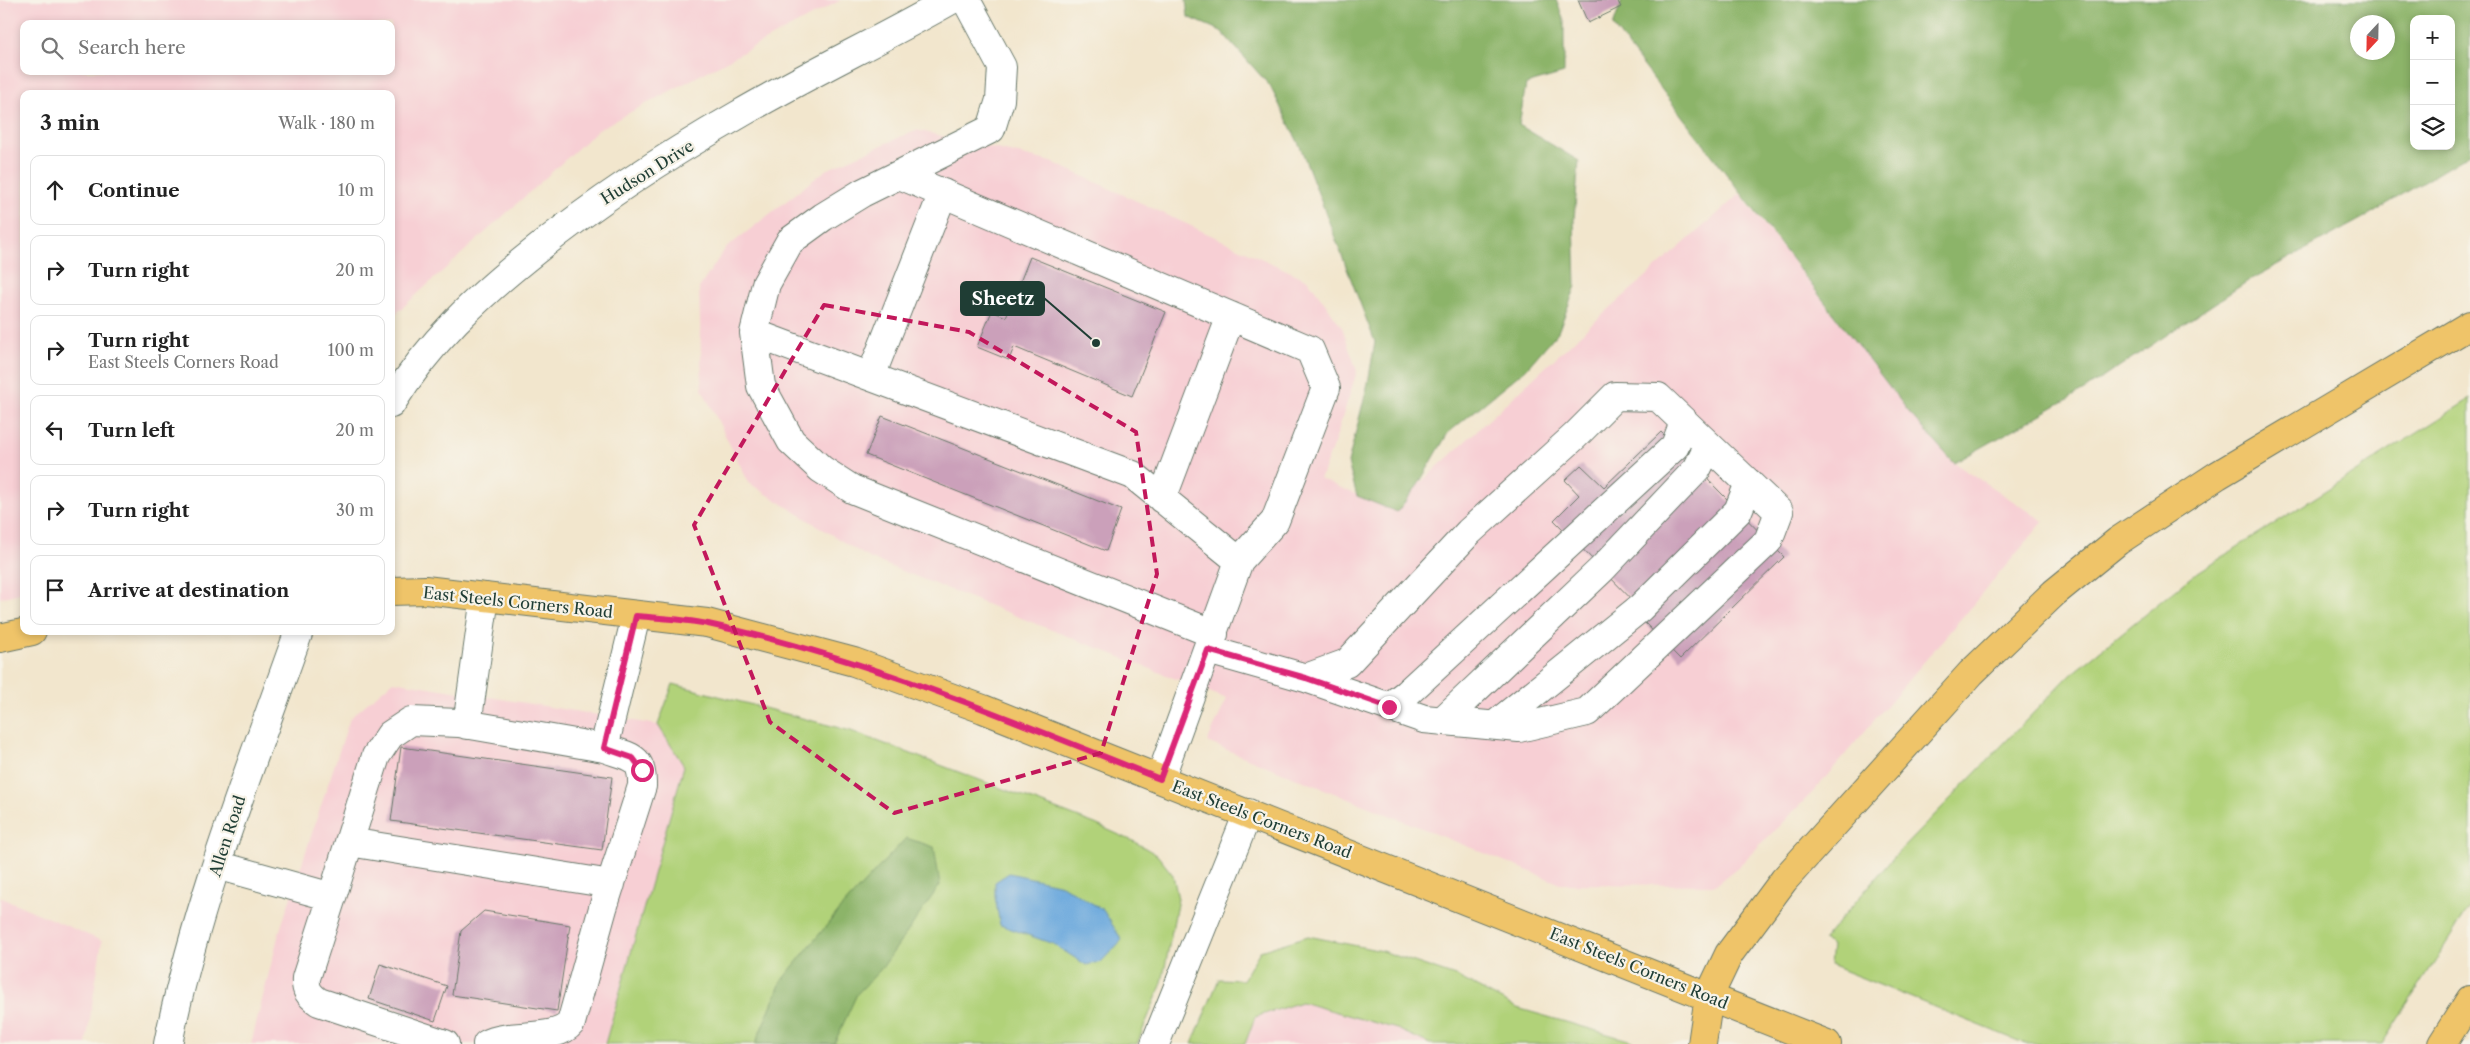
<!DOCTYPE html>
<meta charset="utf-8">
<style>
:root{--surface:#fff;--page:#f2f2f2;--text:#222;--muted:#767676;--line:#e0e0e0}
body{margin:0;font-family:"Libre Caslon Text",serif;background:var(--page);color:var(--text)}
.controls{position:absolute;right:15px;top:15px;display:grid;overflow:hidden;border-radius:10px;box-shadow:0 2px 8px #0003}
.controls button{width:45px;height:45px;display:grid;place-items:center;padding:0;border:0;border-bottom:1px solid var(--line);background:var(--surface);color:var(--text);font:25px sans-serif}
.compass{position:absolute;left:2350px;top:15px;width:45px;height:45px;border-radius:50%;background:var(--surface);box-shadow:0 2px 8px #0003;rotate:202deg}
.stop{position:absolute;width:15px;height:15px;margin:-11px;border:4px solid #db2777;border-radius:50%;background:#fff}
.stop.end{background:#db2777;border-color:#fff;box-shadow:0 1px 5px #0008}
.list{margin:0;padding:0;list-style:none}
h2{display:flex;justify-content:space-between;align-items:center;height:65px;margin:0;padding:0 20px;font-size:21px}
h2 small{font-size:16px;font-weight:400;color:var(--muted)}
.list li{display:grid;grid-template-columns:32px 1fr auto;gap:15px;align-items:center;box-sizing:border-box;height:70px;margin:0 10px 10px;padding:0 10px;border:1px solid var(--line);border-radius:10px}
.list b{display:block;font-size:19px;white-space:nowrap}
.list p{margin:0;font-size:16px;white-space:nowrap;color:var(--muted)}
.list em{font-size:16px;font-style:normal;color:var(--muted)}
.icon{flex:none;width:28px;height:28px;fill:none;stroke:currentColor;stroke-width:2;stroke-linecap:round;stroke-linejoin:round}
.map{position:relative;flex:none;width:2470px;height:1044px;overflow:hidden}
.search{position:absolute;background:var(--surface);box-shadow:0 2px 8px #0003;left:20px;top:20px;width:375px;height:55px;display:flex;align-items:center;gap:12px;box-sizing:border-box;padding:0 18px;border-radius:10px;color:var(--muted);font-size:19px}
.panel{position:absolute;background:var(--surface);box-shadow:0 2px 8px #0003;left:20px;top:90px;width:375px;height:545px;border-radius:10px}
.map>svg:first-child{display:block}
.built{fill:#f7cfd4;fill-rule:evenodd}
.green{fill:#b1d279;stroke:#688856}
.forest{fill:#8cb469;stroke:#56784e;fill-rule:evenodd}
.water{fill:#6ca9dd;stroke:#467388}
.building{fill:#cba0ba}
.lines{fill:none;stroke-linecap:round;stroke-linejoin:round}
.minor-casing{stroke:#69786a;stroke-width:30}
.major-casing{stroke:#69786a;stroke-width:30}
.highway-casing{stroke:#69786a;stroke-width:30}
.minor{stroke:#fff;stroke-width:28}
.major{stroke:#efc469;stroke-width:28}
.highway{stroke:#efc469;stroke-width:28}
.route{stroke:#db2777;stroke-width:6}
.marked{fill:none;stroke:#c2185b;stroke-width:4;stroke-dasharray:10 6;stroke-linejoin:round}
.labels{text-anchor:middle;dominant-baseline:central;stroke-width:4.5;stroke-linejoin:round;paint-order:stroke}
.street-label{font-size:16px;fill:#1f3d34;stroke:#f7f3e8}
.leader{fill:none;stroke:#1f3d34;stroke-width:2}
.callout-dot{fill:#1f3d34;stroke:#f7f3e8;stroke-width:2}
.callout{fill:#1f3d34;stroke:#1f3d34;stroke-width:2}
.callout-label{font-size:18px;text-anchor:middle;font-weight:bold;fill:#fff}
</style>
<div class="map">
<svg width="2470" height="1044" viewBox="0 0 2470 1044">
<rect width="100%" height="100%" fill="#f7f3e8"/>
<filter id="ink" filterUnits="userSpaceOnUse"><feTurbulence type="fractalNoise" baseFrequency=".02" numOctaves="2"/><feDisplacementMap in="SourceGraphic" scale="10" xChannelSelector="R" yChannelSelector="G"/><feConvolveMatrix kernelMatrix="1 2 1 2 8 2 1 2 1" color-interpolation-filters="sRGB"/></filter>
<filter id="wash" filterUnits="userSpaceOnUse"><feTurbulence type="fractalNoise" baseFrequency=".0096" numOctaves="4" result="noise"/><feDisplacementMap in="SourceGraphic" scale="20" xChannelSelector="R" yChannelSelector="G"/><feGaussianBlur stdDeviation="1.12" result="paint"/><feColorMatrix in="noise" values="0 0 0 0 0 0 0 0 0 0 0 0 0 0 0 0 0 1.4 0 .05"/><feComposite in="paint" operator="in"/></filter>
<g filter="url(#wash)">
<rect width="100%" height="100%" fill="#f2e6cd"/>
<path class="built" d="M0 0H841L599 129 391 318V94H24V592L0 598ZM24 24H391V71H24Z
M916 130 1052 162 1308 280 1342 327 1357 371 1335 441 1320 479 1397 512 1418 485 1591 325 1740 194 1912 416 1954 463 2044 521 1814 791 1739 866 1715 885 1561 884 1207 742 1227 699 869 558 749 483 702 389 699 288 725 249 826 170Z
M393 681 658 725 684 765 605 1044H251L279 933 350 718Z
M0 897 102 941 86 1044H0Z
M1301 1002 1397 1029 1430 1044H1245L1255 1017Z"/>
<path class="green" d="M2470 399V906L2382 1044H2026L1830 965 1832 945 1823 940 1893 858 2070 675 2192 576Z
M673 684 851 731 1095 824 1135 842 1157 855 1173 875 1178 899 1162 983 1137 1044H605L684 766 658 725Z
M1308 936 1382 951 1458 977 1517 1008 1632 1041 1634 1044H1430L1397 1029 1301 1002 1255 1017 1245 1044H1192L1219 979 1243 980 1260 951Z"/>
<path class="forest" d="M1186 0H1556L1564 20V73L1526 84 1519 125 1579 161 1574 219 1576 286 1558 332 1526 369 1448 433 1418 485 1397 512 1357 496 1348 463 1368 383 1375 342 1300 146 1270 86 1221 31 1188 17Z
M1622 0H2470V154L2365 217 2251 279 2084 390 1954 463 1912 416 1613 26ZM2414 19H2451V146H2414ZM2358 22H2388V52H2358Z
M906 838 934 847 940 885 882 968 857 994 834 1044H755L782 980 840 909Z"/>
<path class="water" d="M1009 873 1062 885 1103 910 1122 940 1101 962 1086 965 1053 944 1000 925 995 897V882Z"/>
<g id="blocks">
<path class="building" d="M1578 0H1617L1621 7 1588 23Z
M1030 257 1166 312 1132 396 1014 347 1009 360 977 347 992 311 1006 317Z
M882 416 1121 510 1106 551 866 455Z
M1661 432 1784 557 1680 659 1643 621 1648 616 1554 520 1579 495 1565 480 1581 465 1604 487Z
M401 747 612 777 602 850 391 821Z
M484 911 570 925 557 1011 452 995 461 931Z
M380 964 447 986 435 1021 369 999Z"/>
</g>
</g>
<g filter="url(#ink)">
<use href="#blocks" fill-opacity="0" stroke="#69786a" stroke-width="1"/>
<g class="lines">
<g class="minor-casing">
<path id="minor" d="M966 0 1002 67 1000 100 991 129 862 193 823 217 790 241 766 284 754 333 761 386 791 441 821 469 852 489 1214 634
M900 175 1310 350 1326 388 1275 521 1239 561
M754 333 1133 475 1239 561 1160 779
M871 376 943 193
M391 404C430 341 477 297 535 251 598 200 668 155 738 115 808 74 881 40 951 0
M1162 499 1231 316
M1208 650 1306 678 1347 663 1469 532 1575 436 1615 396 1658 397 1779 512 1768 541 1587 712 1519 728 1424 719 1306 678
M1389 707 1406 694 1675 446 1684 422
M1442 721 1602 569 1697 469 1706 451 1704 441
M467 725 485 597
M1495 725 1640 608 1738 511 1749 483
M349 842 611 884
M217 865 332 897 376 756 390 735 411 721 459 723 604 748 636 616
M332 897 306 978C305 990 309 995 319 1002L445 1044
M168 1044C196 903 251 767 299 631
M487 1044C508 1032 556 1042 571 1023L603 908 642 786C643 755 629 757 604 748
M1155 1044 1248 813"/>
</g>
<g class="major-casing">
<path id="major" d="M391 591 425 590 707 623 854 662 983 709 1827 1044
M0 638 32 631"/>
</g>
<g class="highway-casing">
<path id="highway" d="M1702 1044 1709 996 1729 954 1784 880 1971 673 2054 593 2118 541 2218 475 2470 325
M2442 1044 2470 1000"/>
</g>
<use href="#minor" class="minor"/>
<use href="#major" class="major"/>
<use href="#highway" class="highway"/>
</g>
</g>
<g class="lines" filter="url(#ink)">
<path class="route" d="M642 770 633 758 604 748 636 616C660 618 685 619 708 624 865 657 1012 720 1160 779L1208 650 1306 678 1389 707"/>
</g>
<path class="marked" d="M824 305 969 332 1136 432 1157 574 1101 753 894 813 770 722 694 525Z"/>
<g class="labels">
<g class="street-label">
<text transform="translate(647 172) rotate(-32)">Hudson Drive</text>
<text transform="translate(518 602) rotate(6)">East Steels Corners Road</text>
<text transform="translate(1262 819) rotate(21)">East Steels Corners Road</text>
<text transform="translate(227 836) rotate(-72)">Allen Road</text>
<text transform="translate(1639 968) rotate(22)">East Steels Corners Road</text>
</g>
</g>
<path class="leader" d="M1096 343L1044 298"/>
<circle class="callout-dot" cx="1096" cy="343" r="5"/>
<rect class="callout" x="961" y="282" width="83" height="33" rx="5"/>
<g class="callout-label">
<text x="1003" y="305">Sheetz</text>
</g>
</svg>
<div class="controls">
<button>+</button>
<button>−</button>
<button><svg class="icon" aria-label="layers" viewBox="0 0 24 24"><path d="M12 4l9 5-9 5-9-5zM3 14l9 5 9-5"/></svg></button>
</div>
<svg class="compass" viewBox="-18 -18 36 36"><path d="M0-13l5 13h-10z" fill="#e53935"/><path d="M0 13l5-13h-10z" fill="#767676"/></svg>
<div class="stop" style="left:642px;top:770px"></div>
<div class="stop end" style="left:1389px;top:707px"></div>
<div class="search"><svg class="icon" aria-label="search" viewBox="0 0 24 24"><circle cx="10" cy="10" r="6"/><path d="M15 15l6 6"/></svg>Search here</div>
<section class="panel">
<h2>3 min<small>Walk · 180 m</small></h2>
<ul class="list">
<li><svg class="icon" aria-label="ahead" viewBox="0 0 24 24"><path d="M12 20V5M6 11l6-6 6 6"/></svg><div><b>Continue</b></div><em>10 m</em></li>
<li><svg class="icon" aria-label="right" viewBox="0 0 24 24"><path d="M7 20v-9h11M14 6l5 5-5 5"/></svg><div><b>Turn right</b></div><em>20 m</em></li>
<li><svg class="icon" aria-label="right" viewBox="0 0 24 24"><path d="M7 20v-9h11M14 6l5 5-5 5"/></svg><div><b>Turn right</b><p>East Steels Corners Road</p></div><em>100 m</em></li>
<li><svg class="icon" aria-label="left" viewBox="0 0 24 24"><path d="M17 20v-9H6M10 6l-5 5 5 5"/></svg><div><b>Turn left</b></div><em>20 m</em></li>
<li><svg class="icon" aria-label="right" viewBox="0 0 24 24"><path d="M7 20v-9h11M14 6l5 5-5 5"/></svg><div><b>Turn right</b></div><em>30 m</em></li>
<li><svg class="icon" aria-label="arrive" viewBox="0 0 24 24"><path d="M6 21V4h12l-3 4 3 4H6"/></svg><div><b>Arrive at destination</b></div></li>
</ul>
</section>
</div>
